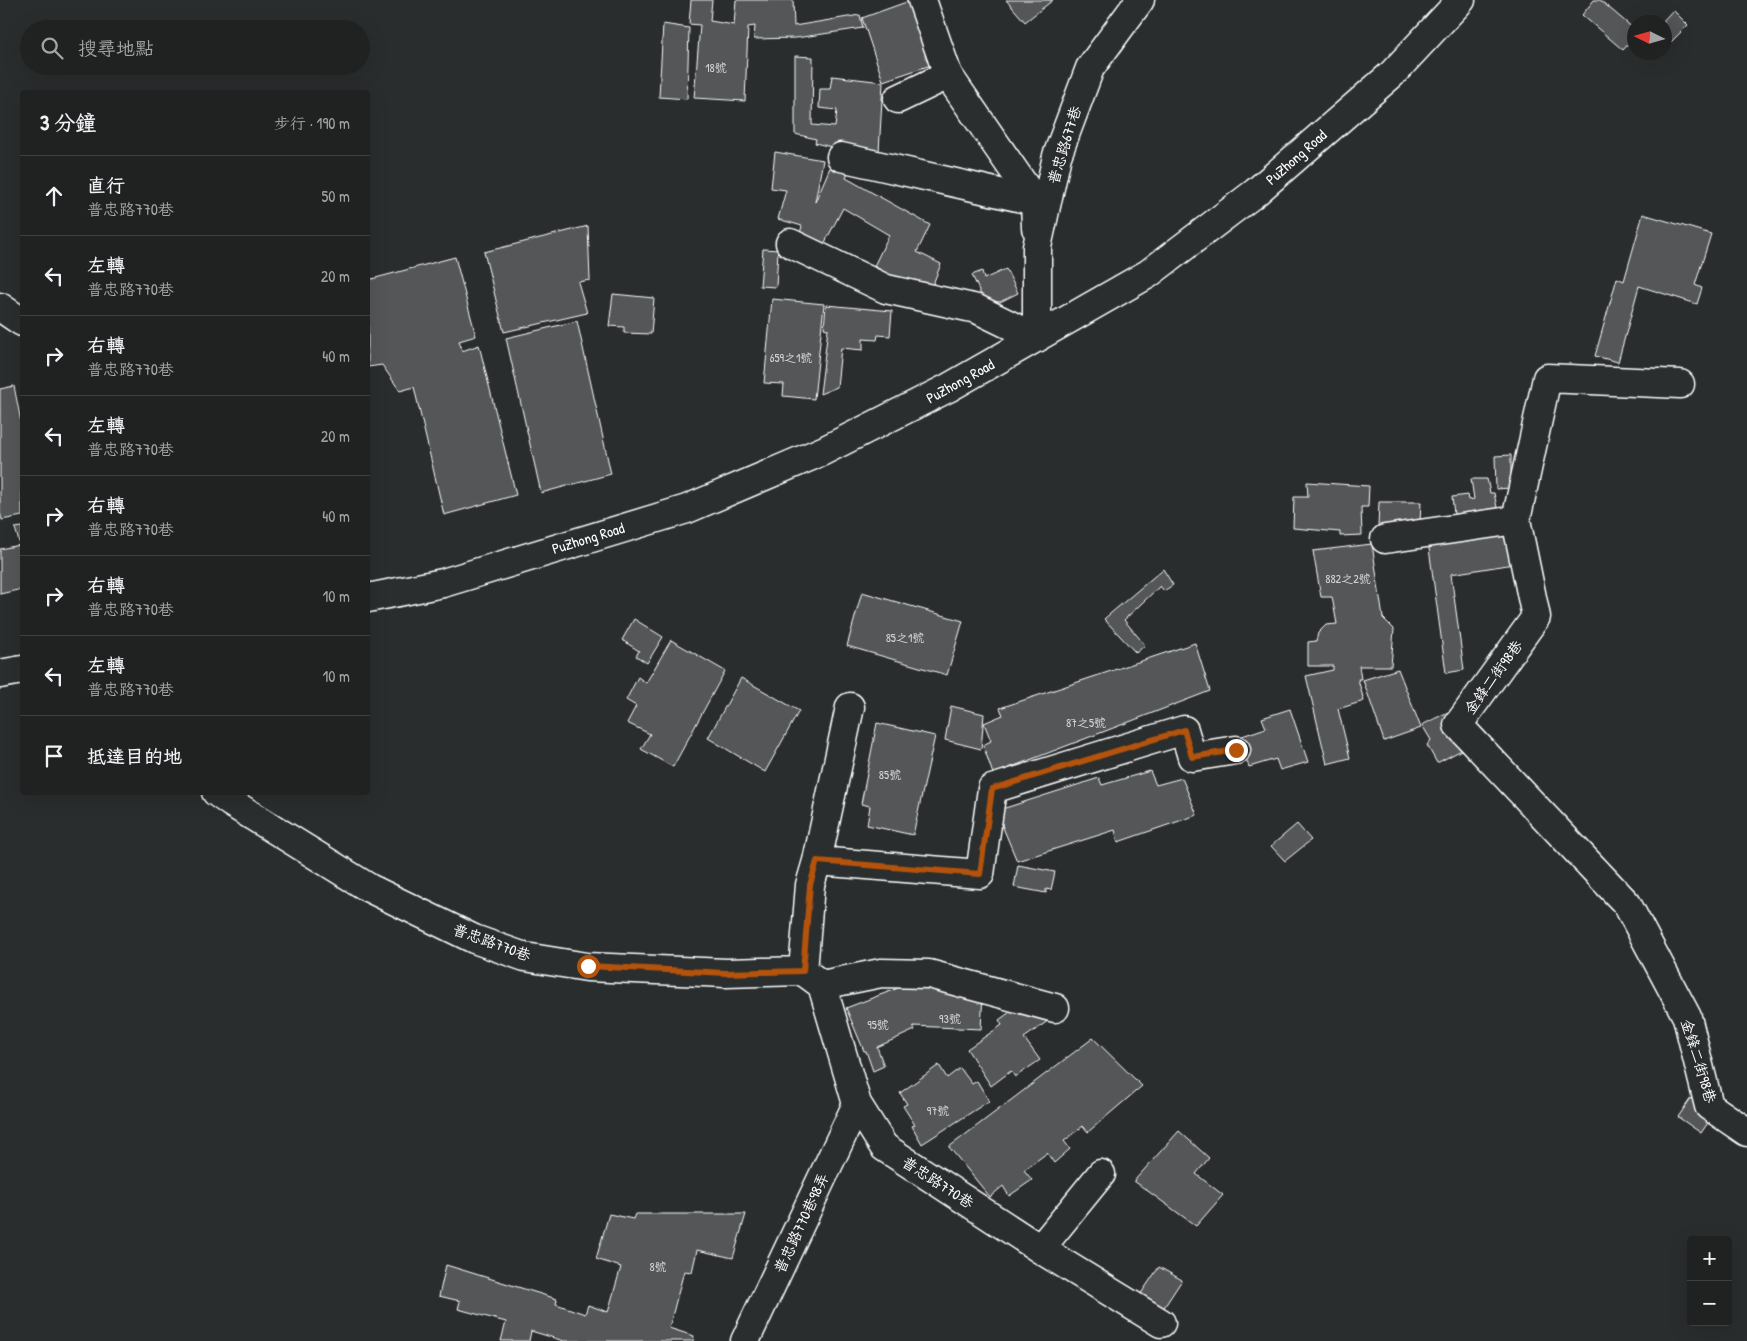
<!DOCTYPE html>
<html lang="zh-TW">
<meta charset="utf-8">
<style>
:root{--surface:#202222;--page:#282a2a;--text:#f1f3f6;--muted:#a2a4a5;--line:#3d3f40}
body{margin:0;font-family:"Patrick Hand","LXGW WenKai TC",sans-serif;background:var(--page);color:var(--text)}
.controls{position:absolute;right:15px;bottom:15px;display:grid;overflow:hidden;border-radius:5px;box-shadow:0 5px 20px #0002}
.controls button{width:45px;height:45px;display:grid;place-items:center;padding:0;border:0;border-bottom:1px solid var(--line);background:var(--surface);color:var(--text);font:25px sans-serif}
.compass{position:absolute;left:1627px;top:15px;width:45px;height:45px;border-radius:50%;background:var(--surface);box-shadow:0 5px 20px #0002;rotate:275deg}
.stop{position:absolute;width:15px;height:15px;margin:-11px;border:4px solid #b45309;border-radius:50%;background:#fff}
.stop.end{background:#b45309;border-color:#fff;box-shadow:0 1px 5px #0008}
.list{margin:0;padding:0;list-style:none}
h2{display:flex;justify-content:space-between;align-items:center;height:65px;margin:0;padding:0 20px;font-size:21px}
h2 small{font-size:16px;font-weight:400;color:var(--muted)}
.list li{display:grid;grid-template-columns:32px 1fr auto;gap:15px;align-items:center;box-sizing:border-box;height:80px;padding:0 20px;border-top:1px solid var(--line)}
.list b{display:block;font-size:19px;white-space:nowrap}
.list p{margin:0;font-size:16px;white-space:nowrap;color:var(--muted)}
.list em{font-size:16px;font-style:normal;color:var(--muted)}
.icon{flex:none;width:28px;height:28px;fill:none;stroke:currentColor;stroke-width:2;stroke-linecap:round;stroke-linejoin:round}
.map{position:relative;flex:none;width:1747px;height:1341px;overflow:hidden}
.search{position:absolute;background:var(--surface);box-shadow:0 5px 20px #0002;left:20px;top:20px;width:350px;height:55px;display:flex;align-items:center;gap:12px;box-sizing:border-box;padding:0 18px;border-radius:28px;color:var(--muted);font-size:19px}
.panel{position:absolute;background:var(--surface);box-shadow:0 5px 20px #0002;left:20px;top:90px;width:350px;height:705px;border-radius:5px}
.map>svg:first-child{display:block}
.building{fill:#555758;stroke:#fff}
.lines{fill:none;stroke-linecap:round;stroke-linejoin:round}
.minor-casing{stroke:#fff;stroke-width:31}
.minor{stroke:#2a2d2e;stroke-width:28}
.route{stroke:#b45309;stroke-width:6}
.labels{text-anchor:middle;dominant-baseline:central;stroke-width:4.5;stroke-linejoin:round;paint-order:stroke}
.number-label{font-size:12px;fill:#d4d5d5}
.street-label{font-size:15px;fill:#fff;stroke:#2a2d2e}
</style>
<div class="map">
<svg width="1747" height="1341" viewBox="0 0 1747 1341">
<rect width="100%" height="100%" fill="#2a2d2e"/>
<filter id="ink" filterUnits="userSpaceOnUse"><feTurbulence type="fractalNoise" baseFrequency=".02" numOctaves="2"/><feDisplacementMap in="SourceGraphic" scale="10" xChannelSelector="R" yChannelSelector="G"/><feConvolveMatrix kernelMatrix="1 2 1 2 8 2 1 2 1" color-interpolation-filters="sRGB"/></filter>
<g filter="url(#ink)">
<path class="building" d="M691 0H712L710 21 734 25 736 0H793L794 26 860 15 863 28 796 38 754 39 755 26 748 27 745 101 694 98 700 25 689 24Z
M912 0 937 63 883 81 862 18Z
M1006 0H1053L1025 22Z
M1594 0H1600L1634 29V38L1623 50 1582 15Z
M1673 10 1688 25 1667 46 1664 43V22H1662Z
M663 24 689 28 687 99 659 97Z
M795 56 813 57 812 125 835 127 837 110 819 108 820 89H830L832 76 883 82 879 152 848 151 815 143 816 139 795 134Z
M775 152 823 160 815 202 832 163 849 168 846 178 930 225 917 252 941 264 931 289H925L906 278 903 283 874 266 889 235 843 208 821 250 799 237 802 226 778 219 786 190 771 188Z
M1643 214 1711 234 1695 285 1702 288 1697 304 1639 286 1618 362 1595 356 1617 278 1624 281Z
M588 226 590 280 578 282 587 313 504 332 484 252Z
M763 249 778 250 776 287 760 286Z
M455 257 476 336 459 341 462 351 479 345 516 495 444 515 414 387 400 391 382 365 368 367V280Z
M1006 269 1018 293 1000 302 984 301 972 275 982 271 984 279Z
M613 294 654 298 651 334 624 333V327L609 326Z
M772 299 824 304 814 399 783 396 784 384 764 383Z
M826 305 892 311 890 336 878 335 877 340 863 339V350L841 348 837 387 820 394 828 329 824 328Z
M577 321 611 474 541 493 506 338Z
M14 386 22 427V516L2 520 0 512V389Z
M1511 455V488L1496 489 1495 456Z
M1471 479H1487L1490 493H1494L1499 517 1455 522 1452 497 1468 495 1469 500 1474 499Z
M1307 482 1369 486 1368 507H1361L1362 535 1340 536V532L1293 528 1294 497H1308Z
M1379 502H1421L1420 523 1378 527Z
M22 527V589L0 594V549L20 545 15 528Z
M1509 535 1514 564 1451 574 1464 670 1446 673 1428 541Z
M1372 544 1383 618 1394 629 1391 666H1359L1361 679H1358L1364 701 1338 709 1350 758 1327 764 1306 676 1333 670V666H1308V642L1316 641 1318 633 1326 625 1337 624 1332 597H1321L1313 551Z
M1163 569 1173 585 1164 591 1160 586 1124 620 1145 645 1136 653 1104 619Z
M862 592 963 621 947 675 847 646Z
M634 619 663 637 647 663 636 656 639 651 622 640Z
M671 640 725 671 673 767 641 749 650 734 627 723 636 706 626 700 638 677 646 683Z
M1195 643 1210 691 993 774 983 745 991 741 984 723 1003 715 1000 708Z
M1398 669 1421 728 1384 741 1363 680Z
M741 678 799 711 765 772 708 738Z
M951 706 984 714 981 749 945 740Z
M1290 709 1308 762 1280 770 1276 759 1249 767 1239 737 1266 728 1262 718Z
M1450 711 1469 746 1437 763 1427 745 1431 740 1422 725Z
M877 723 935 736 913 835 867 825 870 806 861 804Z
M1150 771 1156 785 1182 778 1197 815 1118 842 1115 830 1017 861 999 818V810L1099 778 1102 785Z
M1297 824 1311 840 1285 861 1271 846Z
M1018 865 1055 872 1051 890 1046 889V893L1014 887Z
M897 979 983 993 981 1029 913 1026 915 1030 877 1047 884 1066 873 1071 866 1051H864L846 1008 901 987Z
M1017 1007 1052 1018 1024 1038 1040 1060 1015 1077 1011 1071 991 1086 967 1049 1002 1025 999 1020Z
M1093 1038 1142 1086 1088 1132 1083 1126 1064 1141 1070 1149 1054 1163 1047 1153 1024 1170 1032 1180 1009 1196 1003 1186 990 1197 949 1147Z
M939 1065 947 1078 960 1068 972 1084 977 1081 989 1101 922 1144 912 1126 915 1125 903 1106 907 1104 900 1093Z
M1691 1098 1714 1114 1701 1133 1678 1117Z
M1179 1131 1209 1158 1196 1174 1223 1195 1196 1226 1134 1181Z
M609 1214 633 1219 635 1214H746L733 1258 697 1250 692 1272 684 1271 669 1328 694 1336 693 1341H564L531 1331 529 1341H501L506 1322 458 1309 460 1301 439 1296 446 1265 557 1299 556 1304 585 1314 588 1305 608 1312 621 1267 596 1259Z
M1159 1267 1182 1280 1163 1309 1140 1295Z"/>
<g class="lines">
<g class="minor-casing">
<path id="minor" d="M922 0 948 75 1035 201 1036 228
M898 99 948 75
M841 157 1035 201
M790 243 886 289 977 309 1037 338V247L1057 156 1090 68 1140 0
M0 307 22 322
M1680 384 1547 378 1516 520 1536 617 1458 725 1627 904 1687 1017 1709 1106 1747 1132
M1385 539 1516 520
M368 598 443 583 687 509 823 451 948 388 1148 274 1256 192 1392 74 1461 0
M0 674 22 670
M216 792 230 802 369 888 474 939 525 957 587 967 726 973 803 971 810 885 817 861 980 874 992 789 1184 730 1192 757 1236 750
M817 861 850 707
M803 971 822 985 857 1104 884 1147 1040 1249 1161 1323
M822 985 881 973 929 974 1055 1008
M1040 1249 1101 1174
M745 1341 857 1104"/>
</g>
<use href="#minor" class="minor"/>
</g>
</g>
<g class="lines" filter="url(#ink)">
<path class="route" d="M588 966 726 973 803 971 810 885 817 861 980 874 992 789 1184 730 1192 757 1236 750"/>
</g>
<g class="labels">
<g class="number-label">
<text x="716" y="67">18號</text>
<text x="791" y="357">659之1號</text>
<text x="1348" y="578">882之2號</text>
<text x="905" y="637">85之1號</text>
<text x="1086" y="722">87之5號</text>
<text x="890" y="774">85號</text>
<text x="950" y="1018">93號</text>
<text x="878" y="1024">95號</text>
<text x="938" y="1110">97號</text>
<text x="658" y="1266">8號</text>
</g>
<g class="street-label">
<text transform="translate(1064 145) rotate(-73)">普忠路677巷</text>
<text transform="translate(1296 157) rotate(-41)">PuZhong Road</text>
<text transform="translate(960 381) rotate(-29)">PuZhong Road</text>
<text transform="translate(588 538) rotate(-17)">PuZhong Road</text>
<text transform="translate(1493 677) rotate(-54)">金鋒二街98巷</text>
<text transform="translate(492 942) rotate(20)">普忠路770巷</text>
<text transform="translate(1699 1061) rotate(73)">金鋒二街98巷</text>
<text transform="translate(938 1182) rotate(33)">普忠路770巷</text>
<text transform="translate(801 1223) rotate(-65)">普忠路770巷98弄</text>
</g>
</g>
</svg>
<div class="controls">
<button>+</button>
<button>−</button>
</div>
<svg class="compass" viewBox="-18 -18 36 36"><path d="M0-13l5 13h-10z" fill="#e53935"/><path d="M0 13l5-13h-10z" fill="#a2a4a5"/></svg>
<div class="stop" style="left:588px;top:966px"></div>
<div class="stop end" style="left:1236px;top:750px"></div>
<div class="search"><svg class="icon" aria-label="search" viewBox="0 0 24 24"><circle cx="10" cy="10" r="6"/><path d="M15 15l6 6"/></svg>搜尋地點</div>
<section class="panel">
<h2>3 分鐘<small>步行 · 190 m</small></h2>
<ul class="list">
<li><svg class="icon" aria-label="ahead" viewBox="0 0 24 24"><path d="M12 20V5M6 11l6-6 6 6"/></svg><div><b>直行</b><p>普忠路770巷</p></div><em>50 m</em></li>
<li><svg class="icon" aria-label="left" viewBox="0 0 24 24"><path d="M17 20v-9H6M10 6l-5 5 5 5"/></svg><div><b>左轉</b><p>普忠路770巷</p></div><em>20 m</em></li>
<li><svg class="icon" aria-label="right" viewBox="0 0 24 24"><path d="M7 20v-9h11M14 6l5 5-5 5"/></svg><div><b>右轉</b><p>普忠路770巷</p></div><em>40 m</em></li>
<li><svg class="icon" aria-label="left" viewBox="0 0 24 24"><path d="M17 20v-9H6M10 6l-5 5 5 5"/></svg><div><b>左轉</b><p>普忠路770巷</p></div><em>20 m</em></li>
<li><svg class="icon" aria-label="right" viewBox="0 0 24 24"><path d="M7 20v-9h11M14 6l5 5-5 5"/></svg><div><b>右轉</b><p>普忠路770巷</p></div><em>40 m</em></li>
<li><svg class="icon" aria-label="right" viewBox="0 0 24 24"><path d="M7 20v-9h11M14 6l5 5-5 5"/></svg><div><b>右轉</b><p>普忠路770巷</p></div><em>10 m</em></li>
<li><svg class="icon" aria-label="left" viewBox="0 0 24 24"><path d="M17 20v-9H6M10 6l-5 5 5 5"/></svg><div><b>左轉</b><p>普忠路770巷</p></div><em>10 m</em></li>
<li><svg class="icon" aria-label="arrive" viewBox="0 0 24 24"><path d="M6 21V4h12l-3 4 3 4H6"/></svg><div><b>抵達目的地</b></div></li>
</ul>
</section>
</div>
